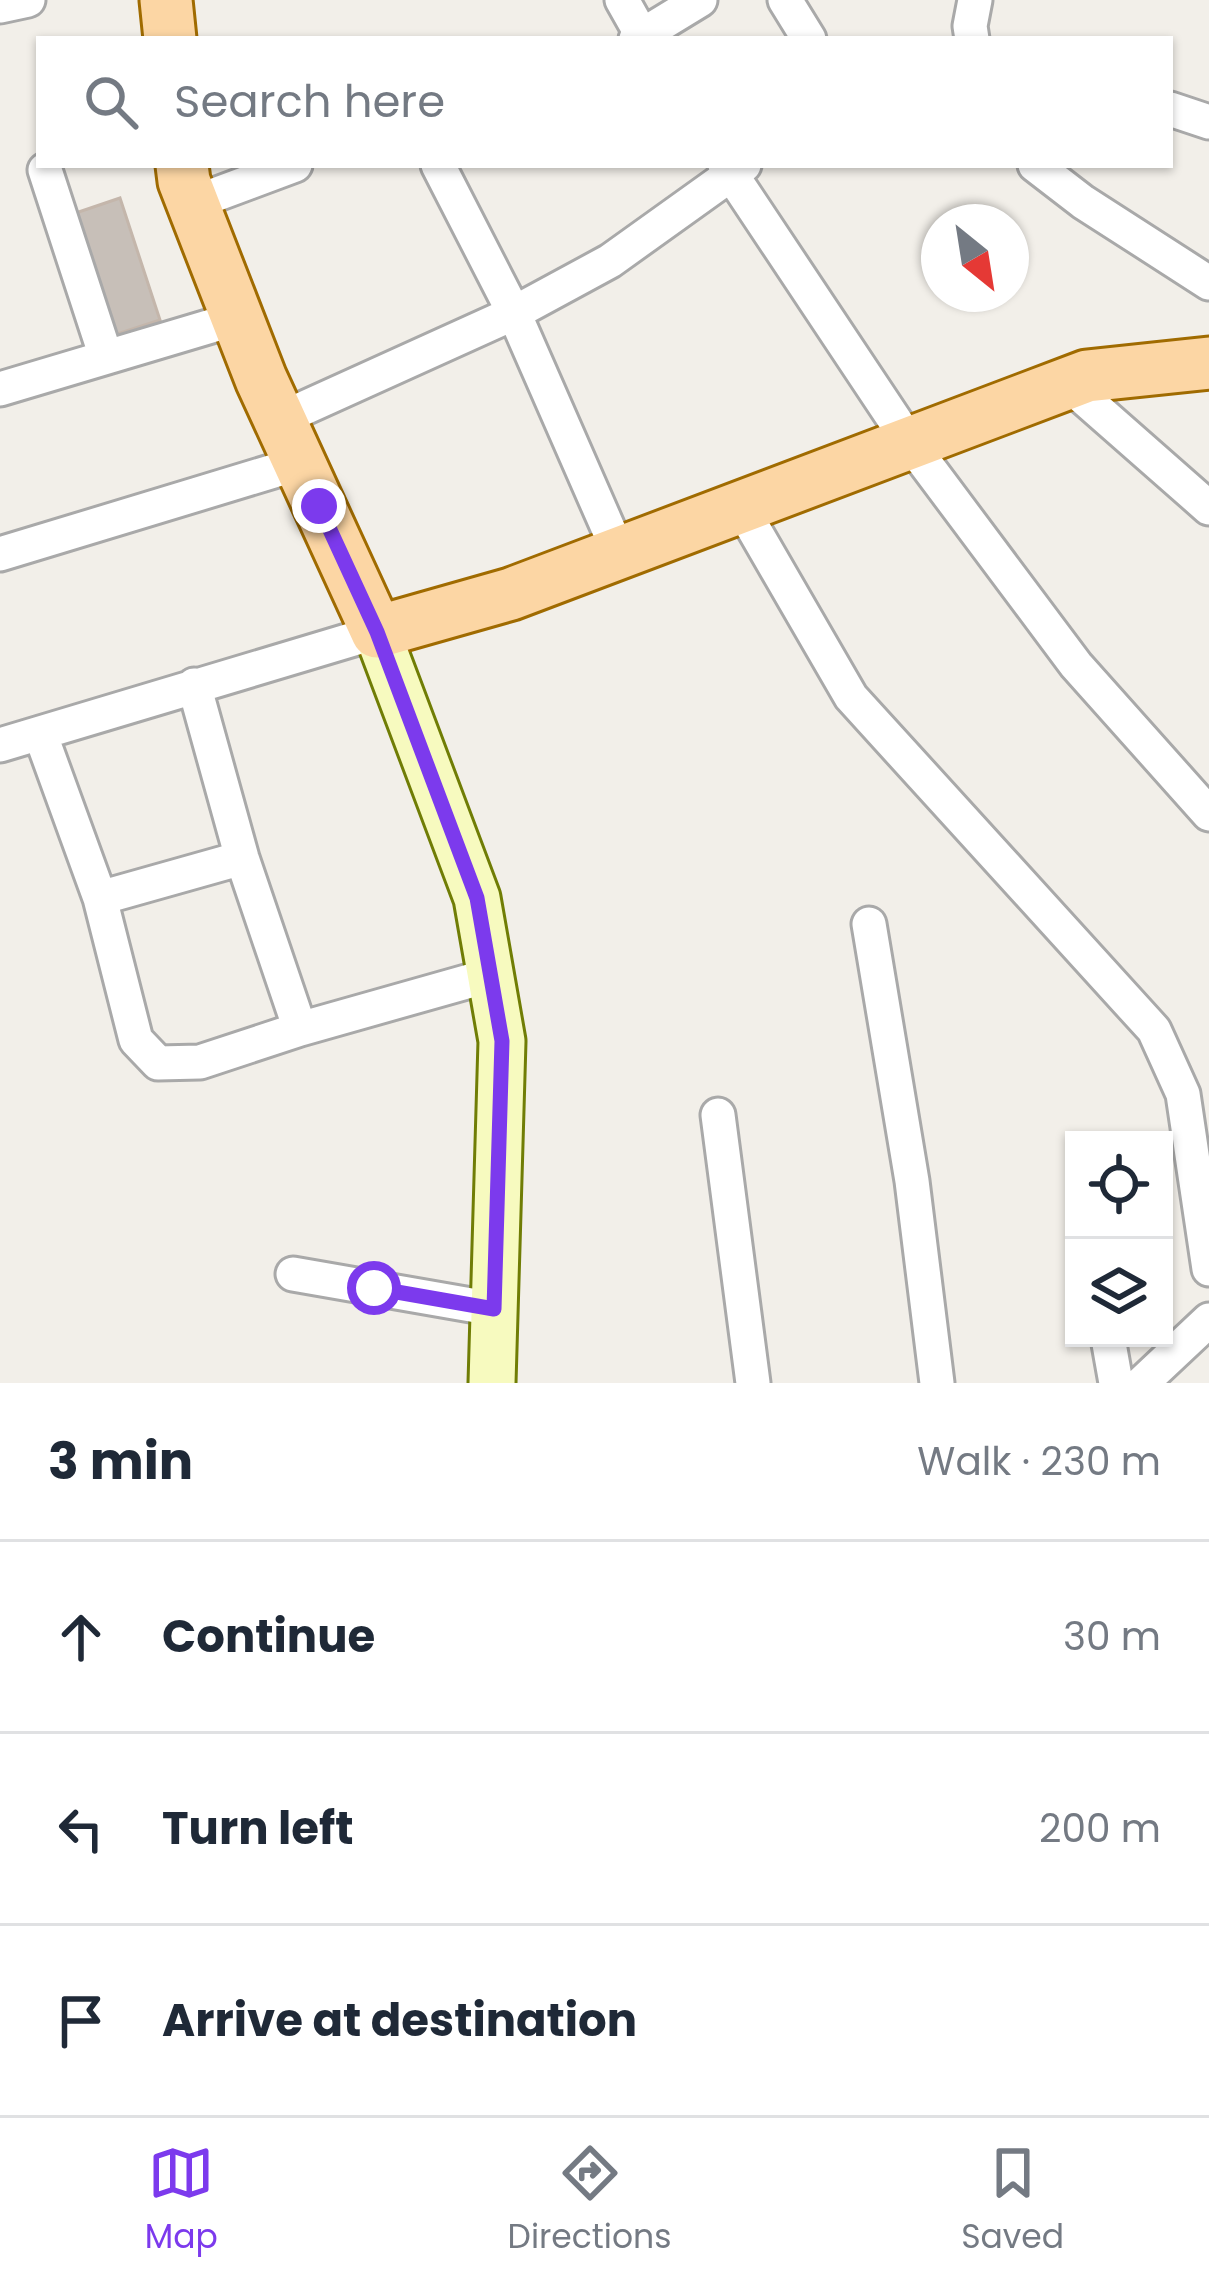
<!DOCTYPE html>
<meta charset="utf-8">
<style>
:root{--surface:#fff;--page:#f2f2f3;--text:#1f2937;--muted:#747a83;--line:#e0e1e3;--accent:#7c3aed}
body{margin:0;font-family:Poppins,sans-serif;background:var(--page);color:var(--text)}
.controls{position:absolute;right:36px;bottom:36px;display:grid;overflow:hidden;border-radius:0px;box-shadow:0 3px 9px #0004}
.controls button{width:108px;height:108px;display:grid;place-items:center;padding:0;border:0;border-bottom:3px solid var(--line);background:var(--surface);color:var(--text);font:60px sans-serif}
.compass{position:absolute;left:921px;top:204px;width:108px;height:108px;border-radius:50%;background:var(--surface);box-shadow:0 3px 9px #0004;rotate:150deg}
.stop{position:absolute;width:36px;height:36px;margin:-27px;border:9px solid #7c3aed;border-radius:50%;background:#fff}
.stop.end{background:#7c3aed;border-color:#fff;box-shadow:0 3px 12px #0008}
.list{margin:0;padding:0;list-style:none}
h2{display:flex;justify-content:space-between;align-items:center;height:156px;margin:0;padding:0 48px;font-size:51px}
h2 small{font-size:39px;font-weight:400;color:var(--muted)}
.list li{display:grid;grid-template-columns:78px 1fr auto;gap:36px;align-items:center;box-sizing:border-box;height:192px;padding:0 48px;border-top:3px solid var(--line)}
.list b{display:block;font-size:45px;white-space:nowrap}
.list em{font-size:39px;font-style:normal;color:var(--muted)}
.icon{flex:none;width:66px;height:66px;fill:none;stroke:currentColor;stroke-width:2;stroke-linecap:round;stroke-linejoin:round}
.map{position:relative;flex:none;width:1209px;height:1383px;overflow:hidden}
.search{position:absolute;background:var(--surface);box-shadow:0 3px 9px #0004;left:36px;right:36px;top:36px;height:132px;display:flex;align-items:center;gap:30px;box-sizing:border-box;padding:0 42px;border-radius:0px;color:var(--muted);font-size:45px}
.sheet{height:732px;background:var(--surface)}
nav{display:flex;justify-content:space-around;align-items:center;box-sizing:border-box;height:168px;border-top:3px solid var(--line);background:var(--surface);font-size:33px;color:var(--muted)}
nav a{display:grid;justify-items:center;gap:6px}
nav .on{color:var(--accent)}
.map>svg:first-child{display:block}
.building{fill:#c7bfb8;stroke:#c4b6ab;stroke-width:3}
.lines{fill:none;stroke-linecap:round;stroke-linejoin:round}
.street-casing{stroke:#a9a9a9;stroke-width:39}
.secondary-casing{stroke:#707d05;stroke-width:51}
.primary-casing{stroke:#a06b00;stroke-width:57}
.street{stroke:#fff;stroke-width:33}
.secondary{stroke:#f7fabf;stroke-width:45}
.primary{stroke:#fcd6a4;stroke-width:51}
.route{stroke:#7c3aed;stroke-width:15}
</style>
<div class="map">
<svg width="1209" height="1383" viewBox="0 0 1209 1383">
<rect width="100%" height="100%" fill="#f2efe9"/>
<path class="building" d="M120 198 160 320 102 339 61 218Z"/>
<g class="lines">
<g class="street-casing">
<path id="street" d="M622 0 644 39
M785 0 809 39
M0 6 28 0
M636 39 700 0
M972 39 970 26 975 0
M1170 109 1209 122
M438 165 514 313 619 553
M725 165 910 443 1076 665 1209 814
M1035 165 1083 202 1209 283
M45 170 106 357
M193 203 295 165
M1068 384 1209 508
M0 389 238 318
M280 419 514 313 610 261 744 165
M741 507 851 697 1154 1030 1183 1094 1209 1269
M0 554 300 463
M194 685 242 858 300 1029
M40 733 100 898 136 1040 158 1063 200 1062 300 1029 491 975
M0 745 377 632
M100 898 242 858
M869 924 912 1181 937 1383
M718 1115 753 1383
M293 1274 494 1309
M1108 1338 1116 1383
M1142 1383 1209 1320"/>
</g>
<g class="secondary-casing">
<path id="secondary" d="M377 632 477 898 502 1041 492 1383"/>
</g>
<g class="primary-casing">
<path id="primary" d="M166 0 170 39
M182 165 184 181 261 379 377 632 511 594 1087 376 1209 363"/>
</g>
<use href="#street" class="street"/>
<use href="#secondary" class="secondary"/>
<use href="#primary" class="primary"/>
</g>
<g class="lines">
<path class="route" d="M319 506 377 632 477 898 502 1041 494 1309 374 1288"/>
</g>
</svg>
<div class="controls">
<button><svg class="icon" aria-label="locate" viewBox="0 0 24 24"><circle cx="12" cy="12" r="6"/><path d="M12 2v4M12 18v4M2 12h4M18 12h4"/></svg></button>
<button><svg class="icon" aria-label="layers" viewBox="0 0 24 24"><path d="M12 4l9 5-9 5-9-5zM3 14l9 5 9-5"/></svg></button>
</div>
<svg class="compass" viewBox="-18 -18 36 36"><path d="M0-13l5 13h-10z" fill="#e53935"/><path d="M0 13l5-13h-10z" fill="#747a83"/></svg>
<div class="stop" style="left:374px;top:1288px"></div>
<div class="stop end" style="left:319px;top:506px"></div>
<div class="search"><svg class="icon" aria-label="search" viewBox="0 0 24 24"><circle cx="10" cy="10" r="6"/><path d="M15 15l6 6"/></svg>Search here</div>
</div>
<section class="sheet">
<h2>3 min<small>Walk · 230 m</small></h2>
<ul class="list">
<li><svg class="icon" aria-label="ahead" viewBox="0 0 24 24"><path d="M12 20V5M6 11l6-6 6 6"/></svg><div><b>Continue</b></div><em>30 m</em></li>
<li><svg class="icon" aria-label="left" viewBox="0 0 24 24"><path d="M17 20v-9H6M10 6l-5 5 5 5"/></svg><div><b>Turn left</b></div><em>200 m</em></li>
<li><svg class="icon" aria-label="arrive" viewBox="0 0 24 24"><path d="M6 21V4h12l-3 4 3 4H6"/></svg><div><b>Arrive at destination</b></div></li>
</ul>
</section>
<nav>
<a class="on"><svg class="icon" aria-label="map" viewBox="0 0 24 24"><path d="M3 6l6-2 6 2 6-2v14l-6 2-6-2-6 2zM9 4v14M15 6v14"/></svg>Map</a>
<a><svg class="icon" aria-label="directions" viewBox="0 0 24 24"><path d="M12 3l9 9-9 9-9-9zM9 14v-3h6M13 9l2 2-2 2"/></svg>Directions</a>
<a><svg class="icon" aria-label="saved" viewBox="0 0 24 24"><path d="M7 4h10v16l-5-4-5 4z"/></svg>Saved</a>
</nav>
